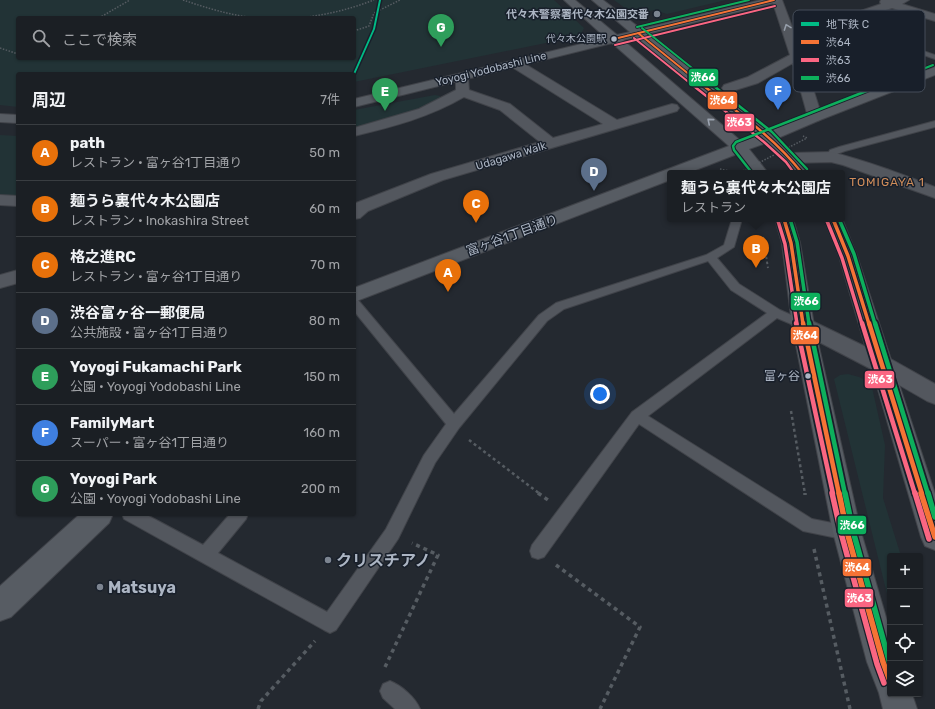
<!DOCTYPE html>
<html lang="ja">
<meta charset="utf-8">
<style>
:root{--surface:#1b1f24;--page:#24272c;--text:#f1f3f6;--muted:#a0a2a6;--line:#393d41;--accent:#7c8490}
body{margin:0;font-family:Rubik,"Noto Sans JP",sans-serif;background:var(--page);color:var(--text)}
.controls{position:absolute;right:12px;bottom:12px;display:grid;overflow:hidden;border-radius:4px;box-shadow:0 1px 3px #0004}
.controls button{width:36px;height:36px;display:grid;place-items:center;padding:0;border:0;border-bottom:1px solid var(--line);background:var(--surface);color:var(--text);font:20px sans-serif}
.you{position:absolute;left:600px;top:394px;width:14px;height:14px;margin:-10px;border:3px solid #fff;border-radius:50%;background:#1a73e8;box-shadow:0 0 0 6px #1a73e833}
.badge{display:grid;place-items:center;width:26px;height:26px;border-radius:50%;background:var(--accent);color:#fff;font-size:13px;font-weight:700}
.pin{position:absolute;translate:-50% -33px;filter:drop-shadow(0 1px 2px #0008)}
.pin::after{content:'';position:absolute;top:21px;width:14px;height:12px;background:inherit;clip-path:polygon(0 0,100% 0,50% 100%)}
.popup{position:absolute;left:667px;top:170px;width:178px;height:52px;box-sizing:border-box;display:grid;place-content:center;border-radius:4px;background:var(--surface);filter:drop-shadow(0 1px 3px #0005);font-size:13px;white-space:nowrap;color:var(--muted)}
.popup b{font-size:15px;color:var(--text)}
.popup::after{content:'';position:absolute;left:50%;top:100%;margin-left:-8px;border:8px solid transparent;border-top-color:var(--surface)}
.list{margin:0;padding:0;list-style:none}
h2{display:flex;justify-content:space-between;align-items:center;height:52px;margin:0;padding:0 16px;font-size:17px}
h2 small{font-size:13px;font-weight:400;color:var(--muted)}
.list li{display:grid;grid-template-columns:26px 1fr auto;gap:12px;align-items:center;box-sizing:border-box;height:56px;padding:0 16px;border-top:1px solid var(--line)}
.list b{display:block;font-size:15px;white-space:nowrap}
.list p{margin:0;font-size:13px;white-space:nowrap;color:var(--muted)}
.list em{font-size:13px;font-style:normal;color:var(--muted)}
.icon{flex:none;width:22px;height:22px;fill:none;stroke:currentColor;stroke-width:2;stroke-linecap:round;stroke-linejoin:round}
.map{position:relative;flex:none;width:935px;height:709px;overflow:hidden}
.search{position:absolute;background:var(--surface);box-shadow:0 1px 3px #0004;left:16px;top:16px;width:340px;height:44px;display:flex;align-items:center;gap:10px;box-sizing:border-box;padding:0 14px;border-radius:4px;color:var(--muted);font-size:15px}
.panel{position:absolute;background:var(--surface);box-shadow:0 1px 3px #0004;left:16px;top:72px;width:340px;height:444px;border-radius:4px}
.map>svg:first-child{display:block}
.green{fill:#223336;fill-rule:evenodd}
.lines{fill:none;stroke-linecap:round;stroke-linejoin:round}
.lane-casing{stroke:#404349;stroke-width:2}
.street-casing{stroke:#404349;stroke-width:2}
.secondary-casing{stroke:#404349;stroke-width:2}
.path-far3{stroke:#565c62;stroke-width:1.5;stroke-dasharray:1.5 1.5;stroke-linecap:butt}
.path-far2{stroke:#565c62;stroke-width:2;stroke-dasharray:2.5 2.5;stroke-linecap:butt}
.path-far1{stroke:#565c62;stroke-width:2.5;stroke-dasharray:3 3;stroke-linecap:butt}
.path{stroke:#565c62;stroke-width:3.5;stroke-dasharray:4 4;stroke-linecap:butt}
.lane{fill:#53575e;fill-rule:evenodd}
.street{fill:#53575e;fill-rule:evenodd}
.secondary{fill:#575c63;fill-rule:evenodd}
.path-bridge{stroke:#565c62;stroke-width:1.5;stroke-dasharray:1.5 1.5;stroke-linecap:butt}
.bus-1-far4-casing{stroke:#181f2a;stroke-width:3.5}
.bus-1-far3-casing{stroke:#181f2a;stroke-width:4.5}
.bus-1-far2-casing{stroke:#181f2a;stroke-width:6}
.bus-1-far1-casing{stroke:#181f2a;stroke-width:8}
.bus-1-casing{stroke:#181f2a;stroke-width:8}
.bus-2-far4-casing{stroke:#181f2a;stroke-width:3.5}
.bus-2-far3-casing{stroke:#181f2a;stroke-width:4.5}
.bus-2-far2-casing{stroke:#181f2a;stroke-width:6}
.bus-2-far1-casing{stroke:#181f2a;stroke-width:8}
.bus-2-casing{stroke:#181f2a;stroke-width:8}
.bus-3-far4-casing{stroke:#181f2a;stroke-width:3.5}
.bus-3-far3-casing{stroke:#181f2a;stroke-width:4.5}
.bus-3-far2-casing{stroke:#181f2a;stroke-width:6}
.bus-3-far1-casing{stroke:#181f2a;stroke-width:8}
.bus-3-casing{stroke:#181f2a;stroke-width:8}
.bus-1-far4{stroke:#f57335;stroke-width:2}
.bus-1-far3{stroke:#f57335;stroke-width:2.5}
.bus-1-far2{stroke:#f57335;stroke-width:3.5}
.bus-1-far1{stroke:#f57335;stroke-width:4.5}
.bus-1{stroke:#f57335;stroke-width:5.5}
.bus-2-far4{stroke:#fa6682;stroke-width:2}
.bus-2-far3{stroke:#fa6682;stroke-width:2.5}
.bus-2-far2{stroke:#fa6682;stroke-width:3.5}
.bus-2-far1{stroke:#fa6682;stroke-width:4.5}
.bus-2{stroke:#fa6682;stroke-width:5.5}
.bus-3-far4{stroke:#0daf5c;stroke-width:2}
.bus-3-far3{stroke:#0daf5c;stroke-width:2.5}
.bus-3-far2{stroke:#0daf5c;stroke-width:3.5}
.bus-3-far1{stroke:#0daf5c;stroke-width:4.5}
.bus-3{stroke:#0daf5c;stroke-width:5.5}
.metro-1-casing{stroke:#181f2a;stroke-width:3}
.metro-1{fill:#00bb85;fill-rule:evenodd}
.oneway{stroke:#969eaa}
.oneway2{stroke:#9ba3b0}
.poi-dot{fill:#7c8490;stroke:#181f2a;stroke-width:1.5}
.bus-dot{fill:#acb5c3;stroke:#181f2a;stroke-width:1.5}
.labels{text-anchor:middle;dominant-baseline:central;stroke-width:3;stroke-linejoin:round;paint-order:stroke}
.far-bus-label{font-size:10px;fill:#acb5c3;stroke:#181f2a;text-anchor:end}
.far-poi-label{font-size:11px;font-weight:bold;fill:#acb5c3;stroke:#181f2a;text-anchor:end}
.far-street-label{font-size:11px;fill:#acb5c3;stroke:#181f2a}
.far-neighbourhood-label{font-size:12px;letter-spacing:1px;fill:#d08d5a;stroke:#181f2a}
.bus-label{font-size:12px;fill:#acb5c3;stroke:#181f2a;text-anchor:end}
.street-label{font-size:13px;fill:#acb5c3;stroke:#181f2a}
.near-poi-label{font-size:16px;font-weight:bold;fill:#acb5c3;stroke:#181f2a;text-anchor:start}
.key{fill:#181f2a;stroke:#444c58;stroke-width:1}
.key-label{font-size:11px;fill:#acb5c3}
.line-badge{stroke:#181f2a;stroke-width:1.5}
.badge-label{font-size:11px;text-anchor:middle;font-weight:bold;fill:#fff}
</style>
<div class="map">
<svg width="935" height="709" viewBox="0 0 935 709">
<rect width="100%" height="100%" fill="#242930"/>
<path class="green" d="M0 0H554L584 28 580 36 354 82V74H18V107L0 105ZM18 18H354V58H18Z
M614 0H726L667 14 654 10 638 14 629 11Z
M435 95 440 96V100C410 114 387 121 354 128V110Z
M0 135 18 136V196L0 195Z
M848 374 859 377 871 383 885 445 883 498 901 556H890V606L834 379 840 375Z"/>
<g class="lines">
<g class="lane-casing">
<path id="lane" d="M877 35 935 55V59L875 38 874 37Z
M935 121V127L845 151 837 154 834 159 831 160 826 157 830 150 839 147Z
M732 219H742L734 247 717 258 739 284 780 310 807 322 809 325 807 328 803 329 777 318 648 416 812 519 853 527 855 532 853 537 847 540 803 531 639 424 544 557 538 559 532 557 530 551 532 545 632 412 767 313 731 290 708 261 564 309 547 321 459 428 435 463 398 539 336 630 330 633 324 630 124 519 122 514H145L203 545 230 514H248L246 519 218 553 327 612 386 529 424 455 446 424 354 311V299L358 300 454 414 539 315 556 303 706 255 724 245Z
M390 681C402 686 415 697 420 709H395L383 698 380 691 383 684Z"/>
</g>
<g class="street-casing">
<path id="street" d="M772 0H782L800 48 828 28 849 15 881 4 880 2 881 0H909L902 4 935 14V21L892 8 857 19 836 32 803 57 822 117 820 120 815 121 810 120 808 117 793 63 758 83 729 92 724 91 722 88 724 85 748 77 790 55Z
M516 60 520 61 617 120 672 104 677 105 679 108 677 111 443 180 368 211 360 218 354 219V205L356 203 431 174 540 142 500 110 464 97C430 117 392 127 354 136V128L419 109 456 90V78L457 75H467L468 78 469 90 510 104 553 138 603 124 512 67 510 64 512 61Z
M831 152C867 161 901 174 935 187V198L843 165 831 162 790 163 785 161 782 158 785 155 790 153Z
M0 195 18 196V206L0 205Z
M18 270V283L0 288V275Z
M803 318 810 320 889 358 935 384V404L927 401 873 370 796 330 792 325 796 320Z"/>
</g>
<g class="secondary-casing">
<path id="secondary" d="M564 0H575L617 35 630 32 592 0H603L641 29 761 0H779L778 2 647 34 770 131 810 114 935 67V75L820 120 778 138 795 155 810 173H794L785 161 766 143 749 149 768 173H752L737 154 688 173H670V180L354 302V288L729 146 612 43 354 107V99L606 38ZM636 37 757 136 742 142 623 40Z
M0 114 18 115V123L0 122Z
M775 219H793L800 243 814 325 861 532 890 631V694H912L917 709H883L879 693 867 662 833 532 792 325 782 243Z
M824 219H842L857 256 935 494V550L925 546 921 537 839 256Z
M80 514H113L109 523 11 617 0 621V586Z"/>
</g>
<path class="path-far3" d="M183 0C204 7 226 14 248 17 289 23 335 15 374 0
M99 18 130 0
M354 31 369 26 374 13 400 0
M0 48 18 54
M239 58H267"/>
<path class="path-far2" d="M763 237 768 268"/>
<path class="path-far1" d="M791 411 805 494
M469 440 540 494"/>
<path class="path" d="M538 493 548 500
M805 493V495
M814 549 850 709
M556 565 640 627 600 709
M385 667 438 555 412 543
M258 709 261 701 315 641"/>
<use href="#lane" class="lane"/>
<use href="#street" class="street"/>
<use href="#secondary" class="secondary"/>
<path class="path-bridge" d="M720 169 739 173 807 138 803 136"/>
<g class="bus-1-far4-casing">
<path id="bus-1-far4" d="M638 33 701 84
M614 39 774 0"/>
</g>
<g class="bus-1-far3-casing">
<path id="bus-1-far3" d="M700 83C736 111 774 137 802 173"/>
</g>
<g class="bus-1-far2-casing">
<path id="bus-1-far2" d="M784 219 791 243 803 324
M833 219 848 256 869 324"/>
</g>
<g class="bus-1-far1-casing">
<path id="bus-1-far1" d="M803 323 839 494
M869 323 922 494"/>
</g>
<g class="bus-1-casing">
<path id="bus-1" d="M839 493 847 532 883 662 890 681
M921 493 935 537"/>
</g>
<g class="bus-2-far4-casing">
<path id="bus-2-far4" d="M634 38 691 84
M615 45 775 6"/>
</g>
<g class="bus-2-far3-casing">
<path id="bus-2-far3" d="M690 83 764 142 786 162 794 173"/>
</g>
<g class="bus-2-far2-casing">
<path id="bus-2-far2" d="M778 221 785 244 797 324
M827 221 842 258 862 324"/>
</g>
<g class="bus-2-far1-casing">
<path id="bus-2-far1" d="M796 323 833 494
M862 323 915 494"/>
</g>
<g class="bus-2-casing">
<path id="bus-2" d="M832 493 841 533 877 664 884 683
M915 493 929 539"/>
</g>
<g class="bus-3-far4-casing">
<path id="bus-3-far4" d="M637 27 749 0
M642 28 712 84
M885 84 933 65"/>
</g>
<g class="bus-3-far3-casing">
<path id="bus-3-far3" d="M710 83 772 132 807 169
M752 173 734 150 733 146 736 142 887 83"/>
</g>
<g class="bus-3-far2-casing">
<path id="bus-3-far2" d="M790 219 797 242 809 324
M839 219 854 254 875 324"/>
</g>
<g class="bus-3-far1-casing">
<path id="bus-3-far1" d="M809 323 845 494
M875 323 928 494"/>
</g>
<g class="bus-3-casing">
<path id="bus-3" d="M845 493 853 531 890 664
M928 493 935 517"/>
</g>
<use href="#bus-1-far4" class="bus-1-far4"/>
<use href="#bus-1-far3" class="bus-1-far3"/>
<use href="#bus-1-far2" class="bus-1-far2"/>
<use href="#bus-1-far1" class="bus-1-far1"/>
<use href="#bus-1" class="bus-1"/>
<use href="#bus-2-far4" class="bus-2-far4"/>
<use href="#bus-2-far3" class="bus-2-far3"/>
<use href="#bus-2-far2" class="bus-2-far2"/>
<use href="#bus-2-far1" class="bus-2-far1"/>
<use href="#bus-2" class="bus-2"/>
<use href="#bus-3-far4" class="bus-3-far4"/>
<use href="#bus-3-far3" class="bus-3-far3"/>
<use href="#bus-3-far2" class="bus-3-far2"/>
<use href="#bus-3-far1" class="bus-3-far1"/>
<use href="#bus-3" class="bus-3"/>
<g class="metro-1-casing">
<path id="metro-1" d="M379 0H381L375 29 355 74 354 75V74H353L373 29Z"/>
</g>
<use href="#metro-1" class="metro-1"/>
</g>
<defs><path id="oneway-chevron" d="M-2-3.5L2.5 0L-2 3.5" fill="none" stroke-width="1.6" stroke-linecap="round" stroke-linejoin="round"/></defs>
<use class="oneway" href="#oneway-chevron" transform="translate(787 27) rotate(-110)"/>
<use class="oneway2" href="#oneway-chevron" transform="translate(710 121) rotate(-140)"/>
<g class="poi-dot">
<circle cx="657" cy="14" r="4"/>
<circle cx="328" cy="560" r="4"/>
<circle cx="100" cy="587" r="4"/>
</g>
<g class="bus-dot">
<circle cx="614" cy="39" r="3.5"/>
<circle cx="808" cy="376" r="3.5"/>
</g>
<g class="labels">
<g class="far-bus-label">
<text x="606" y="39">代々木公園駅</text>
</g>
<g class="far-poi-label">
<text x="649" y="14">代々木警察署代々木公園交番</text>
</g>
<g class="far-street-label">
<text transform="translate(491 69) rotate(-14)">Yoyogi Yodobashi Line</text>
<text transform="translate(511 156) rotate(-17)">Udagawa Walk</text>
</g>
<g class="far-neighbourhood-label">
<text x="887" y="182">TOMIGAYA 1</text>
</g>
<g class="bus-label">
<text x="800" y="376">富ヶ谷</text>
</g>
<g class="street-label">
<text transform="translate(512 235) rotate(-20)">富ヶ谷1丁目通り</text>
</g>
<g class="near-poi-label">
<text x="336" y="560">クリスチアノ</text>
<text x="108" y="587">Matsuya</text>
</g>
</g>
<rect x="793" y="10" width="132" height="82" rx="6" class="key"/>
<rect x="801" y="22" width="18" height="4" fill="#00bb85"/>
<rect x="801" y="40" width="18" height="4" fill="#f57335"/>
<rect x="801" y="58" width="18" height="4" fill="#fa6682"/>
<rect x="801" y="76" width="18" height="4" fill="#0daf5c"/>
<g class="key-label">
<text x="826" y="28">地下鉄 C</text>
<text x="826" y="46">渋64</text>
<text x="826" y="64">渋63</text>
<text x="826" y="82">渋66</text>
</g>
<g class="line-badge">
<rect x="688" y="68" width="31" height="19" rx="4" fill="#0daf5c"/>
<rect x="707" y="91" width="31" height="19" rx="4" fill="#f57335"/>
<rect x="724" y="113" width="31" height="19" rx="4" fill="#fa6682"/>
<rect x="790" y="292" width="31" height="19" rx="4" fill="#0daf5c"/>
<rect x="790" y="326" width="30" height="19" rx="4" fill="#f57335"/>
<rect x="864" y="370" width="31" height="19" rx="4" fill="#fa6682"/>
<rect x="837" y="515" width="30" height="20" rx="4" fill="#0daf5c"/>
<rect x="842" y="558" width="30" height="19" rx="4" fill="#f57335"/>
<rect x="844" y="588" width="30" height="20" rx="4" fill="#fa6682"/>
</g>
<g class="badge-label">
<text x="703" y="81">渋66</text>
<text x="722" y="104">渋64</text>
<text x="739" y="126">渋63</text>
<text x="806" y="305">渋66</text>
<text x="805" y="339">渋64</text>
<text x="880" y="383">渋63</text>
<text x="852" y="529">渋66</text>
<text x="857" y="571">渋64</text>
<text x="859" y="602">渋63</text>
</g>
</svg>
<div class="controls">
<button>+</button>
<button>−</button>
<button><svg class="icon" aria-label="locate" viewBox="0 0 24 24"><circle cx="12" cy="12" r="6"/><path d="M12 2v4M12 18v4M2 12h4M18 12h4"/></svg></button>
<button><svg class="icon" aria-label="layers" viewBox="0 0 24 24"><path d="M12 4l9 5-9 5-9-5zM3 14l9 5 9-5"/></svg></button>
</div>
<div class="you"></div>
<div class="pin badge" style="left:448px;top:292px;background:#e8710a">A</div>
<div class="pin badge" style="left:756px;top:268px;background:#e8710a">B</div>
<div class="popup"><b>麺うら裏代々木公園店</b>レストラン</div>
<div class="pin badge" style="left:476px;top:223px;background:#e8710a">C</div>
<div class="pin badge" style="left:594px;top:191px;background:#5c6f8a">D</div>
<div class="pin badge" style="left:385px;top:111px;background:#2e9e5b">E</div>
<div class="pin badge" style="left:778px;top:110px;background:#3f7fe0">F</div>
<div class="pin badge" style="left:441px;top:47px;background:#2e9e5b">G</div>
<div class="search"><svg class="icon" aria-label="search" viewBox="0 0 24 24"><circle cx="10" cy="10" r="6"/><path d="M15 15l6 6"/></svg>ここで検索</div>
<section class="panel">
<h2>周辺<small>7件</small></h2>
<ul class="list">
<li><span class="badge" style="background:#e8710a">A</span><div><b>path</b><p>レストラン · 富ヶ谷1丁目通り</p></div><em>50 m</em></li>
<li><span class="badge" style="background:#e8710a">B</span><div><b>麺うら裏代々木公園店</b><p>レストラン · Inokashira Street</p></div><em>60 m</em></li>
<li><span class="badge" style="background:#e8710a">C</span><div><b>格之進RC</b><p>レストラン · 富ヶ谷1丁目通り</p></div><em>70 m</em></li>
<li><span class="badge" style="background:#5c6f8a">D</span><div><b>渋谷富ヶ谷一郵便局</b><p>公共施設 · 富ヶ谷1丁目通り</p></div><em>80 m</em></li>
<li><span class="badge" style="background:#2e9e5b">E</span><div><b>Yoyogi Fukamachi Park</b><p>公園 · Yoyogi Yodobashi Line</p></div><em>150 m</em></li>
<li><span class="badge" style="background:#3f7fe0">F</span><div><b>FamilyMart</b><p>スーパー · 富ヶ谷1丁目通り</p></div><em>160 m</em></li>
<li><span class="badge" style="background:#2e9e5b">G</span><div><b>Yoyogi Park</b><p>公園 · Yoyogi Yodobashi Line</p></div><em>200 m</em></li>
</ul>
</section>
</div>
